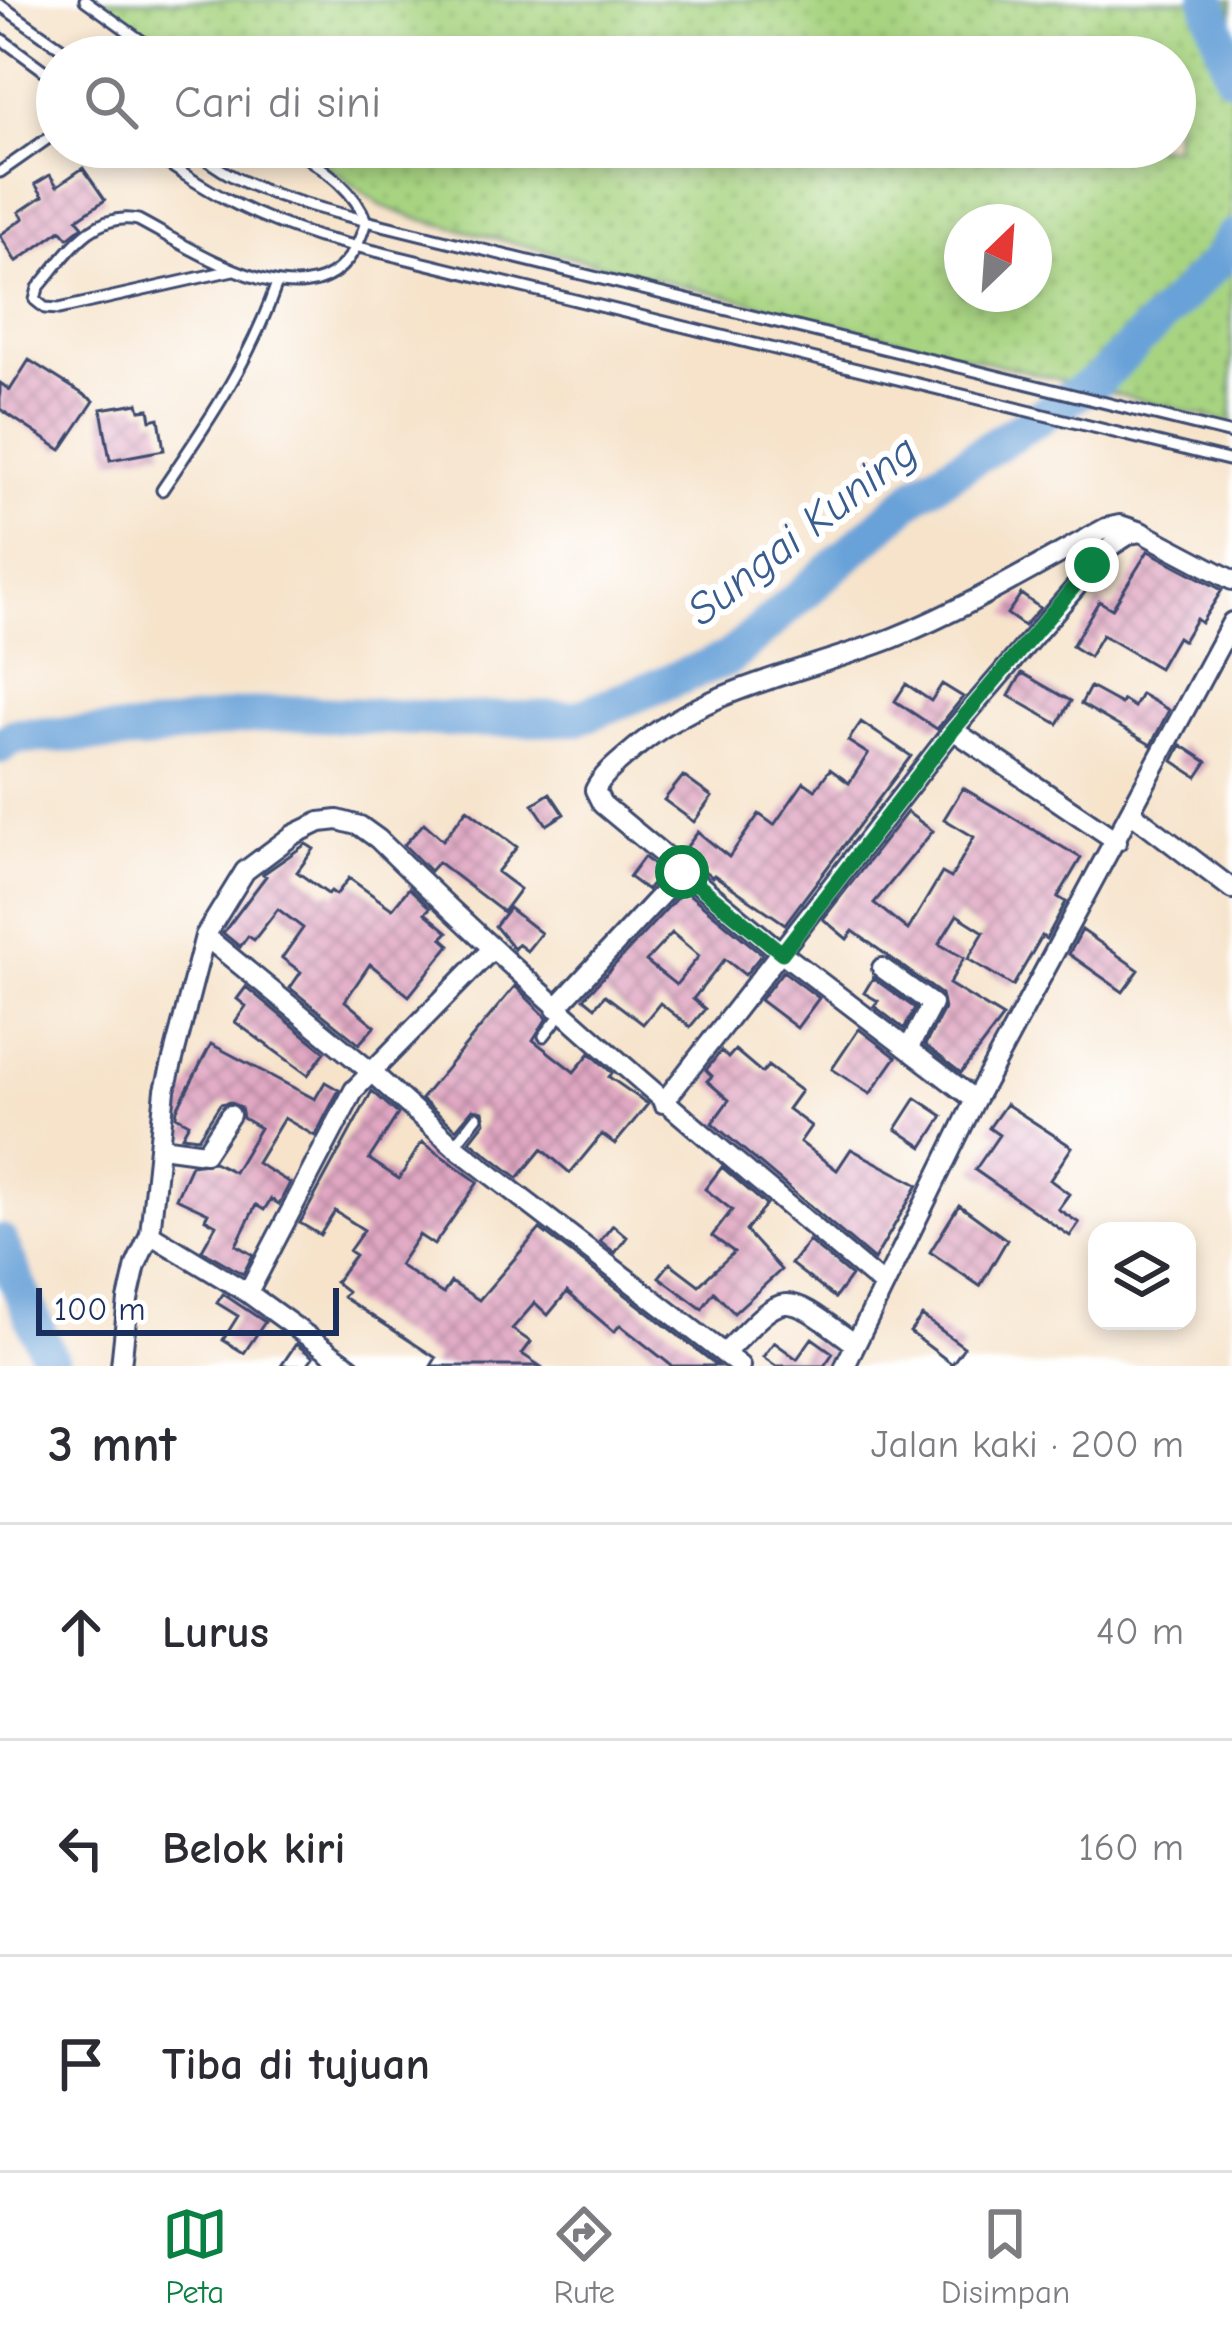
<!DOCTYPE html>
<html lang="id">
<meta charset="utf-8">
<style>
:root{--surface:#fff;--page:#f7f7f7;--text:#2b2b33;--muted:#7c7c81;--line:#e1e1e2;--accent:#0b8043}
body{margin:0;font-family:"Comic Neue",sans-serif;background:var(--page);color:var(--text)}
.controls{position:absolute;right:36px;bottom:36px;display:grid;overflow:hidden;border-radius:24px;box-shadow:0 6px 18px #0003}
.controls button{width:108px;height:108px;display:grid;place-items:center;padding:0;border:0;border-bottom:3px solid var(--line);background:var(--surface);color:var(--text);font:60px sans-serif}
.compass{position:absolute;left:944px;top:204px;width:108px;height:108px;border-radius:50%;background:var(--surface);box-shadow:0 6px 18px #0003;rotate:25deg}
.scale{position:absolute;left:36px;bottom:30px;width:303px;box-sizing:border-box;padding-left:12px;border:6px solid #1b2f5e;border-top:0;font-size:33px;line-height:42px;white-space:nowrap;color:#1b2f5e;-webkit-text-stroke:9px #fff;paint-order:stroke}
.stop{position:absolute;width:36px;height:36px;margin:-27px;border:9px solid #0b8043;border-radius:50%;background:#fff}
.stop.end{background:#0b8043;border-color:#fff;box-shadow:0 3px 12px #0008}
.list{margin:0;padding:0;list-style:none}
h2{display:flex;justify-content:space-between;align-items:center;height:156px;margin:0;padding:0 48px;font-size:51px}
h2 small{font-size:39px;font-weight:400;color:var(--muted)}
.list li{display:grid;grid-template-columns:78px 1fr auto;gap:36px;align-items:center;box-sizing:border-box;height:216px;padding:0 48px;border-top:3px solid var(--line)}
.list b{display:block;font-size:45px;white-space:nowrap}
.list em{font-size:39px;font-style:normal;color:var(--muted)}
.icon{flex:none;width:66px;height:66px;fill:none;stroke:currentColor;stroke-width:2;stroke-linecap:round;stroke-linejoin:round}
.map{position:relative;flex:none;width:1232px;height:1366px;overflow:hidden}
.search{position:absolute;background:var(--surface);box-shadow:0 6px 18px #0003;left:36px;right:36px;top:36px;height:132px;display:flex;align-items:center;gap:30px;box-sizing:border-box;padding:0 42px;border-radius:66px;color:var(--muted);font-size:45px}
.sheet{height:804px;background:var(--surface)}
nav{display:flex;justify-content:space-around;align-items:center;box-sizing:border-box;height:168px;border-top:3px solid var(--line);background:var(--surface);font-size:33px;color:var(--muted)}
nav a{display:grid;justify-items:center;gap:6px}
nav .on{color:var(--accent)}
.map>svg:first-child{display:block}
.grass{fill:url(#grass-dots);stroke:#628270;stroke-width:3;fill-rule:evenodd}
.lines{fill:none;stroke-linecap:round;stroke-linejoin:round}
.river{stroke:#69a2d8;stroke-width:36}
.building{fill:url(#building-cross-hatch);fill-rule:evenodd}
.service-casing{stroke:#3c4a6e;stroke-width:15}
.minor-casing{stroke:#3c4a6e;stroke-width:24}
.service{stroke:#fff;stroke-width:9}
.minor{stroke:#fff;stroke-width:18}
.route{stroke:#0b8043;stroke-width:15}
.labels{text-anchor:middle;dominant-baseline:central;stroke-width:12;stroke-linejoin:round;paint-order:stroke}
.water-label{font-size:45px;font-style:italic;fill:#3a5d8f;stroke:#fff}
</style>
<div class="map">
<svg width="1232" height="1366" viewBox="0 0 1232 1366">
<defs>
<pattern id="grass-dots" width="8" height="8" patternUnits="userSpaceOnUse" patternTransform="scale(3)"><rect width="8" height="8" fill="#a8d481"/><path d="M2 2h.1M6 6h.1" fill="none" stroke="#90b672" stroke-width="1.8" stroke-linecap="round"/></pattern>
<pattern id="building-cross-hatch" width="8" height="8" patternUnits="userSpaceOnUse" patternTransform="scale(3)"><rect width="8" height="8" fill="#e1a7c2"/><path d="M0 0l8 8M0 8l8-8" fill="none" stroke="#b688a1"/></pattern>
</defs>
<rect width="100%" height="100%" fill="#fff"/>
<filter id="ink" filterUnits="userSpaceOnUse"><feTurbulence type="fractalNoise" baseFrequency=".00833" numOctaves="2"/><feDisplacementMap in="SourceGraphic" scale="24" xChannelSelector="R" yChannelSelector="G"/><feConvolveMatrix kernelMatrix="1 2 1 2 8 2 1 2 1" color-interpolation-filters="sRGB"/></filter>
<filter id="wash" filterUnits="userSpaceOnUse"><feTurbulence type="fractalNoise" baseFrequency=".004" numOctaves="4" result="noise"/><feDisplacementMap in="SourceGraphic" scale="48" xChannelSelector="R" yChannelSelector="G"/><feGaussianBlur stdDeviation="2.7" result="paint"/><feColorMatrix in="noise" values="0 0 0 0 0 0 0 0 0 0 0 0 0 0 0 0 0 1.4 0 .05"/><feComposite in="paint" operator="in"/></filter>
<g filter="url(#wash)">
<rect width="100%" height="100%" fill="#f6e3ca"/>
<path class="grass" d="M97 0H1232V423L415 218 382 206 300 147H1175V57H175ZM962 222H1034V294H962Z"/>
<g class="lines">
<path class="river" d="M1208 0 1232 75
M0 746 15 736 143 733 237 717 294 713 465 720 577 718 729 658 919 492 1097 381 1218 261 1232 238
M0 1242 53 1366"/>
</g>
<g id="blocks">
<path class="building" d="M83 168 105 200 77 219 83 226 68 238 61 230 16 262 0 235 24 218 19 212 43 196 35 184 50 175 57 186Z
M29 360 94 401 61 450 0 409V383L10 390Z
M138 403 140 410 149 409 151 420 159 418 164 450 110 460 101 409Z
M1148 551 1222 590 1201 623 1196 619 1183 641 1177 637 1159 668 1102 635 1089 657 1072 646 1099 601 1112 609Z
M1021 594 1040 608 1024 626 1007 614Z
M1022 673 1071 701 1058 724 1009 696Z
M906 684 931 701 942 684 963 697 937 729 895 701Z
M1090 687 1121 704 1123 700 1134 707 1141 694 1169 710 1151 745 1081 704Z
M861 722 911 756 785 924 714 875 712 877 682 853 698 832 729 857 759 814 774 825 804 782 815 790 830 769 849 783 868 754 848 741Z
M1181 745 1207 762 1197 777 1173 761Z
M683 776 712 797 694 822 664 800Z
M963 788 1081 858 1058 897 1066 902 1046 939 1042 936 1013 986 968 959 984 932 957 915 939 944 964 958 949 984 1003 1017 961 1073 925 1045 944 1009 941 994 853 931 847 939 823 919 907 812 933 831 874 903 908 930 942 873 951 878 974 837 944 819Z
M550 793 564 814 547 825 533 804Z
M467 809 517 847 497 872 520 889 503 912 438 862 430 871 404 845 424 823 443 840Z
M306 844 314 849 297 872 328 894 331 891 336 895 349 878 392 909 409 888 430 908 425 913 448 932 442 938 450 945 409 996 370 964 345 1001 375 1026 359 1044 290 988 301 972 282 958 303 928 278 909 254 940 248 936 240 947 223 933 266 876 263 874Z
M644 857 663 872 647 890 629 877Z
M684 890 762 954 745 975 725 959 693 999 705 1009 690 1027 660 1003 643 1024 605 995 595 1007 584 998ZM672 933 699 956 676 985 646 961Z
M509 908 541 933 527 951 518 944 514 949 495 926Z
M1082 930 1139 970 1123 992 1069 954Z
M783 971 819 998 797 1028 760 1000Z
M873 978 915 1008 904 1029 874 1006 878 1001 864 993Z
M515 986 547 1018 533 1040 574 1072 590 1053 612 1073 609 1077 648 1104 615 1144 602 1134 570 1173 542 1149 518 1178 470 1141 485 1122 483 1111 473 1109 456 1129 421 1099Z
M246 987 325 1052 308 1075 235 1022 246 1006 237 999Z
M859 1029 896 1057 870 1094 832 1069Z
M211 1044 315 1099 325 1082 339 1090 315 1136 284 1118 257 1163 290 1183 279 1204 271 1199 264 1210 256 1205 236 1245 253 1255 243 1274 202 1250 216 1225 205 1219 208 1213 176 1198 191 1165 214 1162 234 1172 260 1128 243 1118 241 1108 230 1102 220 1104 198 1138 182 1136 189 1123 176 1116 177 1109Z
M735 1050 762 1073 768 1066 801 1091 788 1109 811 1126 800 1142 821 1158 837 1170 851 1149 918 1185 874 1260 712 1123 729 1100 707 1081 712 1076 706 1070 721 1051 728 1058Z
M372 1091 398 1114 369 1159 399 1179 422 1142 478 1182 434 1245 419 1235 399 1265 443 1294 451 1282 479 1300 540 1229 718 1366H672L620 1325 614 1332 567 1292 548 1315 535 1303 512 1329 531 1342 522 1354 540 1366H431L436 1358 343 1297 347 1291 335 1282 355 1255 349 1251 364 1230 335 1211 320 1235 300 1223Z
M916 1098 943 1116 923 1147 896 1129Z
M1006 1104 1072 1147 1050 1180 1069 1194 1058 1209 1079 1223 1070 1236 975 1170 999 1135 989 1128Z
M722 1167 766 1205 746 1231 781 1270 734 1313 714 1292 702 1309 659 1277 670 1263 699 1285 734 1252 712 1236 732 1210 705 1189Z
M959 1205 1007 1240 980 1286 930 1252Z
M613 1225 627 1237 615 1253 600 1241Z
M809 1241 851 1276 835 1298 791 1264Z
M223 1294 265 1322 244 1353 223 1340 238 1316 217 1303Z
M922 1316 964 1347 952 1364 910 1332Z
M812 1338 833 1353 824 1366H776L763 1357 774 1342 797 1359Z
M296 1344 313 1357 306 1366H281Z"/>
</g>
</g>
<g filter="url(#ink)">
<use href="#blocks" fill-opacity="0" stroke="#3c4a6e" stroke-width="3"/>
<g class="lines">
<g class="service-casing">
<path id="service" d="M85 0 164 57
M0 5 74 57
M0 38 57 80
M144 147C207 192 245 213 318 237L1232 461
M192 147C237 191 307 204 366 221L1232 434
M0 172 57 132
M233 270 59 309 45 308 35 300 38 288C65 257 92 210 138 220 208 257 332 343 366 221 353 186 321 168 291 147
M162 490C209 421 249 363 277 283
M544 1036 562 1013
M454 1146 477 1117"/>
</g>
<g class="minor-casing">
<path id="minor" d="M953 730 1117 841
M1132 813 1232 889
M205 936 370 1071 454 1146 740 1366
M882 968 932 1004 908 1049
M556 1008 682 872
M975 1100 782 953 602 804 595 790C603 774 619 762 633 750 707 686 804 673 893 638 967 608 1036 566 1106 528L1120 525 1141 532
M663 1103 953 730 1111 546 1130 534 1141 532 1232 580
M161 1147 205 1153 230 1115
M150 1234 248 1293 349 1366
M248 1293 354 1090 491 950
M724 1354C787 1288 782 1290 855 1344
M121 1366 128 1300 136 1265 150 1234 165 1090 205 936 245 871 293 835 320 822 338 820 360 826 378 839C538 997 710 1141 883 1285
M845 1366 975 1100 1232 622"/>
</g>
<use href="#service" class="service"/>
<use href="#minor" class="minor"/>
</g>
</g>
<g class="lines" filter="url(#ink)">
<path class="route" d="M682 872 782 953 953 730 1092 565"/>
</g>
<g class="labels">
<g class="water-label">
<text transform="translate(802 530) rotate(-38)">Sungai Kuning</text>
</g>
</g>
</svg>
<div class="controls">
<button><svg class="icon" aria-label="layers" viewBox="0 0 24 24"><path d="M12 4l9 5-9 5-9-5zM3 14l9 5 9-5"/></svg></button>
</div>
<svg class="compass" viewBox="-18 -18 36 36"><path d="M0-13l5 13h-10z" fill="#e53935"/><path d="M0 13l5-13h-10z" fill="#7c7c81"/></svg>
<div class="scale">100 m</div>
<div class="stop" style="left:682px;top:872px"></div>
<div class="stop end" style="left:1092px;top:565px"></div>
<div class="search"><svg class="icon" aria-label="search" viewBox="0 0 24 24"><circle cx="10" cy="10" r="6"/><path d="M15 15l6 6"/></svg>Cari di sini</div>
</div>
<section class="sheet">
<h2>3 mnt<small>Jalan kaki · 200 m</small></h2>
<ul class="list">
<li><svg class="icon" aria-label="ahead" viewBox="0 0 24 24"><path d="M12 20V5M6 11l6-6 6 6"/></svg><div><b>Lurus</b></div><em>40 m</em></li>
<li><svg class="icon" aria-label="left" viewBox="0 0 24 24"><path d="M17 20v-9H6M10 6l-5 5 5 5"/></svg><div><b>Belok kiri</b></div><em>160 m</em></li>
<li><svg class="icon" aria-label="arrive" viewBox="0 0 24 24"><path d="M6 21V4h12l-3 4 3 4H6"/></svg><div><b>Tiba di tujuan</b></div></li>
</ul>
</section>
<nav>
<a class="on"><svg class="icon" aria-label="map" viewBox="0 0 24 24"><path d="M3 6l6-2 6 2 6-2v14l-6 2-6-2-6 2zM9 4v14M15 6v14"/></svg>Peta</a>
<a><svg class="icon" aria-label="directions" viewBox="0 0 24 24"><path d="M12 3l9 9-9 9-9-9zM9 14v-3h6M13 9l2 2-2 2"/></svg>Rute</a>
<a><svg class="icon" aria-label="saved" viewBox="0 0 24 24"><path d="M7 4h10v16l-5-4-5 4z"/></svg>Disimpan</a>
</nav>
